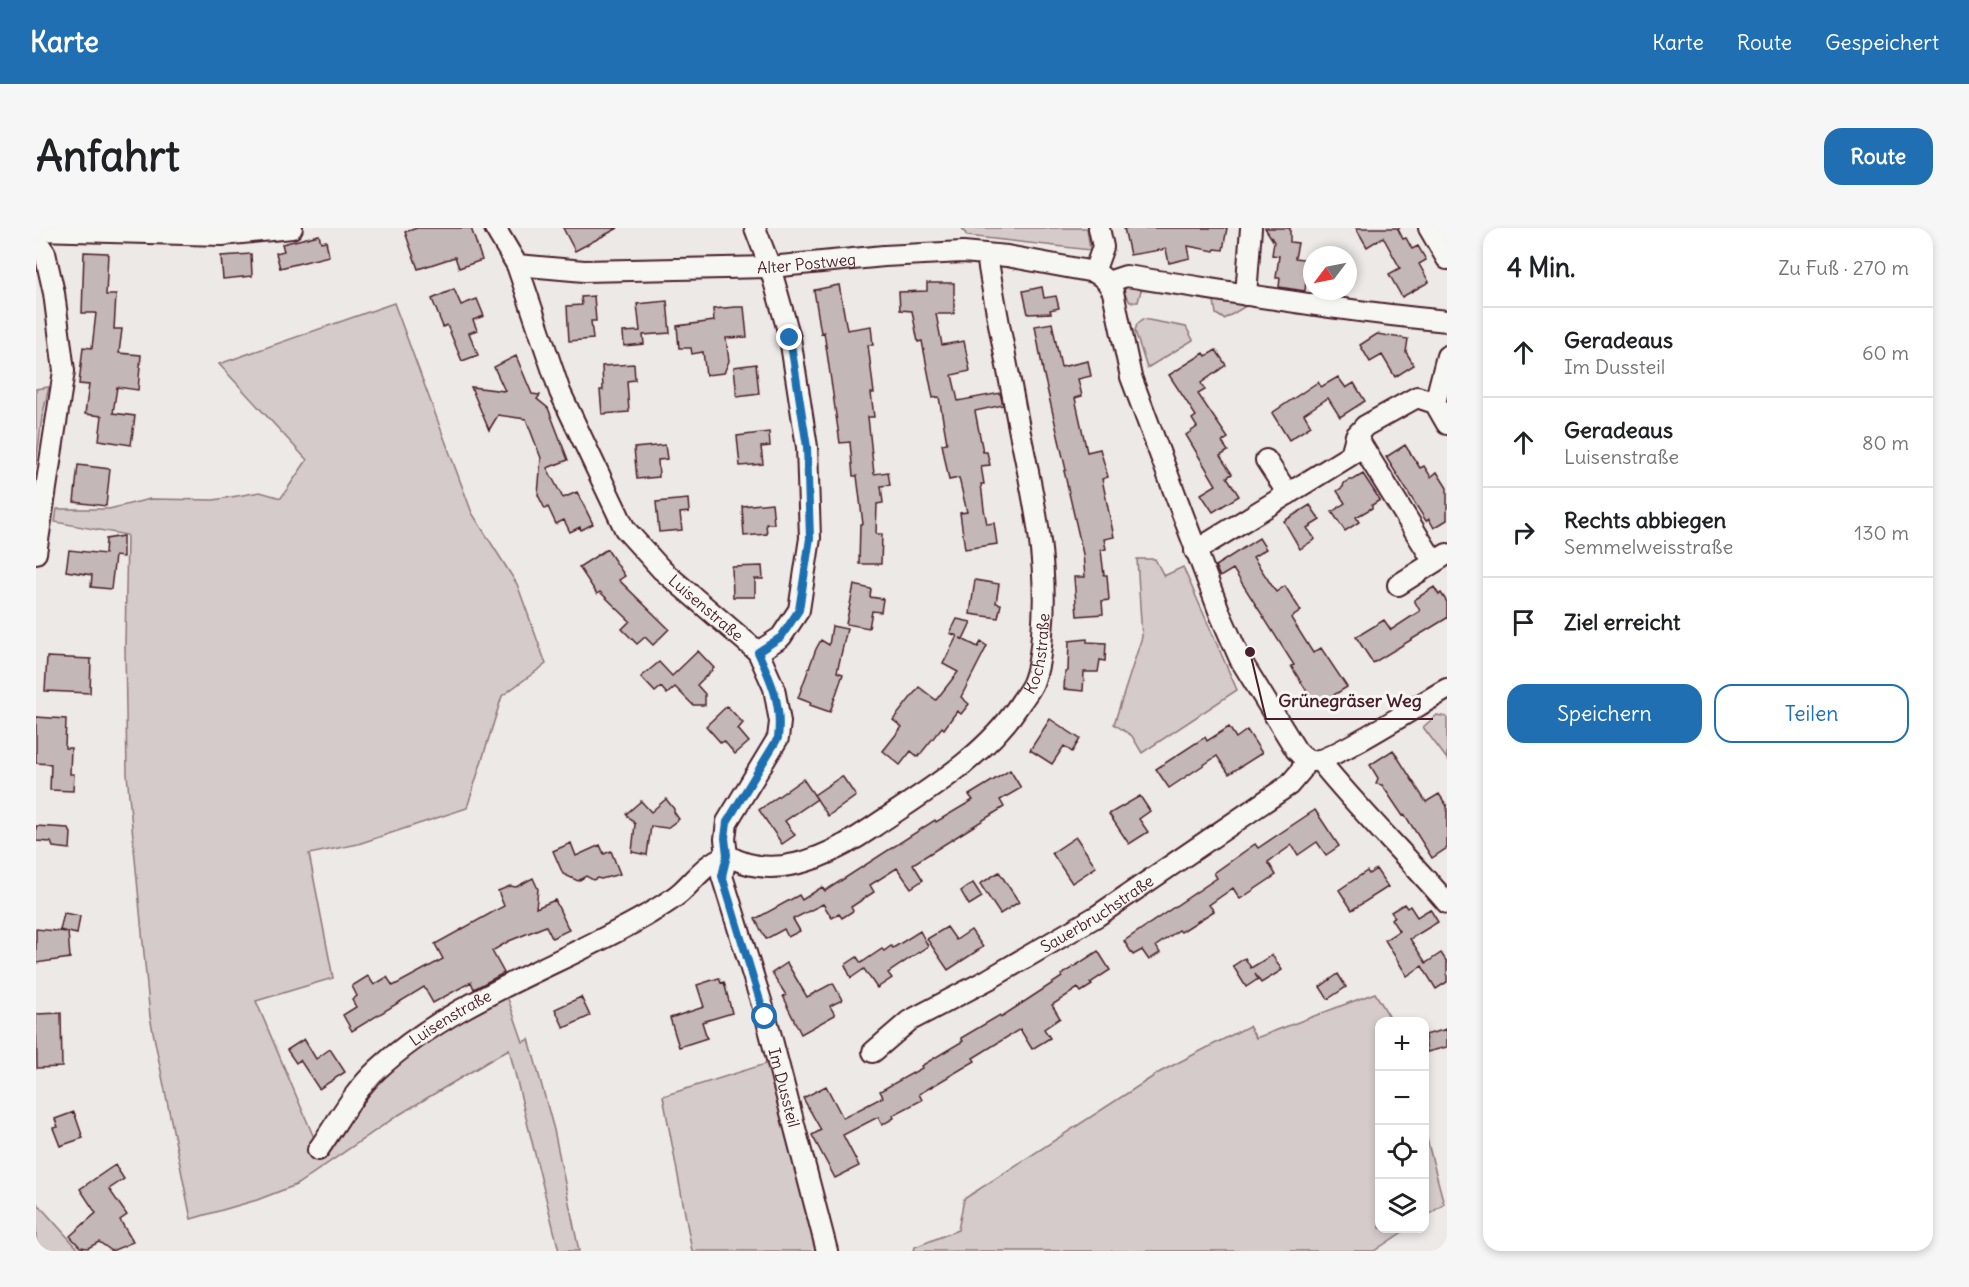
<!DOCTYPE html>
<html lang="de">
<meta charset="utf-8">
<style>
:root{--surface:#fff;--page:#f6f6f6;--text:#202124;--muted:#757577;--line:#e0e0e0;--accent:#1f6fb2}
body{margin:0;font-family:Delius,sans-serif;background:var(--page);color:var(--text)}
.controls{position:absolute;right:18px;bottom:18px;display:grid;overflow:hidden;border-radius:12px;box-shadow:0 3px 9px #0003}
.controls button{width:54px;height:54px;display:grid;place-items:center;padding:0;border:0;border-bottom:2px solid var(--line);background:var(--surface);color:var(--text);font:30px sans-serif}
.compass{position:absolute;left:1267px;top:18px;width:54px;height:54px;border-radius:50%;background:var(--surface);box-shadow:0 3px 9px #0003;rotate:238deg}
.stop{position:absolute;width:18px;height:18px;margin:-14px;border:4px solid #1f6fb2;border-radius:50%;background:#fff}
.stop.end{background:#1f6fb2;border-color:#fff;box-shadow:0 2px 6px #0008}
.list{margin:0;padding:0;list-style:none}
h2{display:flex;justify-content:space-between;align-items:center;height:78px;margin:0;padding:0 24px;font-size:26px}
h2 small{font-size:20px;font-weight:400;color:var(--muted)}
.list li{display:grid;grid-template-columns:39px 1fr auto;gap:18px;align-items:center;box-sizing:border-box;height:90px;padding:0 24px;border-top:2px solid var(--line)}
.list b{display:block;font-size:22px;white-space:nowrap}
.list p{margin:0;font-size:20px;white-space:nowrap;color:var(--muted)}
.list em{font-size:20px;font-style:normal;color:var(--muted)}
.actions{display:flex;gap:12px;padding:18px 24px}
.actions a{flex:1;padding:14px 0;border:2px solid var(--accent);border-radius:18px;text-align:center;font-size:21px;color:var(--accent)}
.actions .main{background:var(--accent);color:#fff}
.icon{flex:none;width:33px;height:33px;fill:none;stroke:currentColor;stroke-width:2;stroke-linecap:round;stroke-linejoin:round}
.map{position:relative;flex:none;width:1411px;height:1023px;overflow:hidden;border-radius:18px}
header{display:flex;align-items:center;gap:36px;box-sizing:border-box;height:84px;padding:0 30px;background:var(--accent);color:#fff}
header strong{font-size:28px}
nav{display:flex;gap:33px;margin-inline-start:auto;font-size:21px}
.intro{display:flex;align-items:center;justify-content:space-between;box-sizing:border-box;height:144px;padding:0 36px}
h1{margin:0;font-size:42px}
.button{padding:15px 27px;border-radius:18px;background:var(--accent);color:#fff;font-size:21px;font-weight:700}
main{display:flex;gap:36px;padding:0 36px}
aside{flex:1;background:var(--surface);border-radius:18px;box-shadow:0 3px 9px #0003}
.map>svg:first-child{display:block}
.green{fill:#d4cbca;stroke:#8f757a;stroke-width:1.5}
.building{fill:#c4b7b7;stroke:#4a1f2b;stroke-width:1.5}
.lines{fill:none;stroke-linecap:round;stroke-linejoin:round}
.minor-casing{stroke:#4a1f2b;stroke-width:24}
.minor{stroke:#f6f6f2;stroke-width:20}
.route{stroke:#1f6fb2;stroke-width:8}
.labels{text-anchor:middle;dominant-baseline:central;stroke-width:6;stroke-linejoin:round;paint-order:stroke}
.street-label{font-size:16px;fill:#4a1f2b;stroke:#f6f6f2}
.leader{fill:none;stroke:#4a1f2b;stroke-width:2}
.callout-dot{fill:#4a1f2b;stroke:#f6f6f2;stroke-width:2}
.callout-label{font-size:18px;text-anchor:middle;font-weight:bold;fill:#4a1f2b;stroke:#f6f6f2;stroke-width:6;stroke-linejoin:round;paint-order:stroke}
</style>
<header>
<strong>Karte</strong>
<nav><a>Karte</a><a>Route</a><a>Gespeichert</a></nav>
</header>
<div class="intro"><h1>Anfahrt</h1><a class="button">Route</a></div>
<main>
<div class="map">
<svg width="1411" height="1023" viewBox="0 0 1411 1023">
<rect width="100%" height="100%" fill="#ece9e6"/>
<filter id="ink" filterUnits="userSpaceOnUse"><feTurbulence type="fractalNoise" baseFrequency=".0167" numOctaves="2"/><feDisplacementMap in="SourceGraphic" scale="12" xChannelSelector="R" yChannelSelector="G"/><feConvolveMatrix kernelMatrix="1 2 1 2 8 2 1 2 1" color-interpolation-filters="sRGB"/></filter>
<g filter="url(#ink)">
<path class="green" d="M926 0H1051L1054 22 931 8Z
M1095 54 1215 75 1188 91 1180 86 1178 73 1105 62 1102 74H1094L1088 65 1089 60Z
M358 75 436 285 481 356 510 436 466 468 431 580 322 616 273 626 297 750 220 773 279 912 329 862 378 819 470 765 487 814 493 811 518 902 543 1023H523L473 821 361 888 260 957 221 972 155 991 114 789 91 546 89 417 91 307 19 294 21 281H73L114 271 178 272 224 264 245 270 271 232 183 136Z
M1107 91 1150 99 1157 112 1111 140 1099 103 1101 96Z
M13 159 6 189 0 237V161Z
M1101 331H1119L1128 348 1147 339 1201 462 1106 525 1096 508 1078 496 1106 409Z
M1401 487 1411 489V531L1387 499Z
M1339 765 1356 793 1344 794V1000L1371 1001 1338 1023H878L879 1019 922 1002 928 971 1124 844 1213 798 1220 810Z
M736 834 784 1023H656L627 868Z
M1388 900 1408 976 1389 989H1388Z
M0 974 44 1023H0Z"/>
<path class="building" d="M381 0H435L446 32 423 40 419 29 382 41 369 4Z
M527 0H582L539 23Z
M1088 0H1191L1187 22 1179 21 1178 23 1152 18 1154 30 1133 35 1130 21 1094 27Z
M1229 0H1254V14L1262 15 1259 30 1272 32 1269 63 1243 59 1244 50H1240L1243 28 1236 27 1238 14Z
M1320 0H1364L1362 1 1367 11 1370 10 1376 21 1382 18 1390 32 1383 36 1393 54 1366 69 1353 46 1364 40 1347 9 1331 19Z
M283 7 285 14 290 13 293 28 244 40 240 25 248 23 246 16Z
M48 24 72 25 70 67H80L78 101H86L83 125 105 127 102 162 81 159 77 185 99 188 95 217 63 212 66 188 49 186 53 157 43 156 47 119 56 120 60 85H46Z
M215 26 216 48 187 51 185 28Z
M891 55H918V86H900L906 117 928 113 934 143 916 147 922 173 964 165 967 177 939 183 947 224H951L954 237 945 238 948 256H945L948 281 951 296 958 295 961 316 929 321 924 285 931 284 923 250 913 252 906 216 911 215 903 169 897 170 886 113 882 114 876 83 864 82 863 64 891 63Z
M803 57 811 102 835 98 837 117H832L838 165H835L838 189H832L838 246 852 244 854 257 845 258 847 275 841 276 840 306H846L845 336H823L824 296H827L821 248H817L814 214 804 215 788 104 785 105 778 62Z
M1006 59 1008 70 1020 68 1023 80 1014 82 1015 85 992 86 987 63Z
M418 61 425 77 441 71 448 88 437 92 441 102 433 105 442 127 426 133 411 97 407 99 396 71Z
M558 68 560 93H555L557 111 533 113 531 78 546 77 545 69Z
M631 73 634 105 607 107 608 116 588 118 587 104 604 103 601 76Z
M700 79H708L711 109 690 110 693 133 688 145 670 147 667 124 656 126 655 120H643L641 98 678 93 677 81Z
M1016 95 1025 139 1052 133 1055 148 1042 151 1046 168 1039 170 1051 224 1064 221 1072 249 1066 251 1078 309 1068 311 1070 321 1065 322 1068 347H1071L1073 372 1066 373 1067 386 1041 388 1038 349H1049L1047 326 1028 243 1030 242 1007 143 999 98Z
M1341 106 1372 111 1370 124 1378 137 1359 149 1346 127 1334 134 1324 117Z
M1180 122 1190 137 1165 155 1169 162 1162 166 1192 210 1186 214 1192 223 1184 228 1196 246 1191 249 1203 268 1177 284 1165 266 1180 257 1150 207 1161 199 1156 191 1160 188 1133 147 1168 125 1170 128Z
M480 128 496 166 504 167 501 171 512 180 532 232 511 240 527 270 541 264 557 296 545 302 544 299 534 304 528 292 520 296 512 279 509 281 502 267 505 230 490 191 462 187 453 202 435 159 469 163 458 139Z
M598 136 599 152 591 153 593 184 566 186 564 162H567L566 138Z
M720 136 723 166 701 169 698 139Z
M1302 149 1310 160 1318 155 1329 173 1304 189 1292 170 1268 186 1275 198 1253 212 1236 185 1282 154 1285 159Z
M733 204 734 218 725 219 727 236 704 238 701 208Z
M629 217 631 231 622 232 623 249 601 251 598 220Z
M1369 217 1384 240 1388 238 1395 249 1401 244 1411 260V292L1398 300 1393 291 1390 293 1350 229Z
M42 237 74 241 70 278 38 274Z
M1327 246 1344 272 1336 277V280L1320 289 1323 294 1309 303 1296 284 1309 275 1301 263 1307 259 1308 255 1313 252H1317Z
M652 271 653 284 644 285 646 302 623 304 620 274Z
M736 275 738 296H730L731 306 708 308 706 278Z
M1274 277 1284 292 1271 300 1279 311 1264 321 1248 293Z
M87 308V329L79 328 75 361 55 359 56 347 30 343 33 322 69 326 70 311Z
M1223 310 1230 321 1217 329 1240 364 1249 358 1265 383 1255 390 1277 425 1285 420 1311 459 1280 478 1255 438 1258 437 1197 341 1184 349 1179 338Z
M571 321 589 348 583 352 633 401 617 417 609 409 601 416 586 401 594 393 564 364 561 366 543 339Z
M726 338 727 351H719V369H697L696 339Z
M939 352 963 356 960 375 965 376 962 390 934 386Z
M818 357 835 361 834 369 847 371 845 384 836 383 833 400 810 396Z
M1398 359 1403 367 1405 365 1411 374V390L1337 435 1320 409 1348 392 1355 402 1384 383 1378 372Z
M921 391 935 394 927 411 924 410 942 419 945 414 951 418 925 469 933 476 925 486 921 483 908 501 906 499 882 529 875 523 864 537 847 523 866 499 857 492 883 459 900 472 922 444 907 436 921 408 914 405Z
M796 398 811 401 801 444 807 446 794 484 774 477 775 475 762 470 780 421 785 412 793 417Z
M1051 411V414L1070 415 1069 433 1064 432 1062 444H1048L1047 463 1028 461 1029 444 1032 443 1033 413Z
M662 423 678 440 661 457 669 466V477H657L639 459 631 466 625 459 619 464 605 449 623 434 636 448Z
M11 429 55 431 54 465 9 463Z
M691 478 707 495 702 501 713 514 699 526 688 513 685 515 670 498Z
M0 489 30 491 29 520H35L34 546H38L37 563 14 562 15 536 0 535Z
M1014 491 1044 511 1036 524 1028 518 1016 536 994 522Z
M1193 499 1200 510 1211 502 1226 525 1193 546 1181 528 1133 560 1120 541 1169 509 1171 513Z
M1357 522 1390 574 1403 566 1411 578V620L1396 630 1369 587 1367 588 1346 557 1340 556 1342 550 1334 537Z
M974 542 985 560 964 572 968 579 877 636 887 652 875 660 861 640 834 657 838 664 815 679 817 683 806 690 803 686 796 690 787 676 757 691 764 703 752 709 748 701 730 711 719 691 763 667 766 672 786 659 789 663 899 592 900 594 937 572 933 567Z
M806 548 820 568 792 588 778 567Z
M767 551 781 571 749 593 759 607 746 616 723 582Z
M1104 568 1114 583 1103 591 1112 604 1093 616 1073 586Z
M630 571 638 581V584L643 591 631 600 615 598 611 627 596 624 599 596 590 586 605 573 615 584Z
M1279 582 1303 618 1290 627 1281 614 1262 627 1256 617 1232 634 1240 647 1204 671 1197 660 1173 677 1178 683 1145 704 1143 702 1120 718 1124 725 1113 732 1106 722 1097 727 1088 713 1181 650 1178 645 1219 616 1222 620Z
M0 598 32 600 35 605 34 621 17 619 15 614 0 613Z
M1040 609 1060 639 1036 655 1016 625Z
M535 615 540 628 564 617 568 626 575 623 584 646 565 651 561 650 557 652 550 648 542 653 527 646 517 623Z
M1340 641 1352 659 1316 682 1303 662 1331 643 1333 646Z
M963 644 983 674 964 686 944 656Z
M497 650 502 661 500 680 519 672 533 702 516 710 510 698 473 713 456 723 468 745 438 761 435 754 397 775 388 759 316 803 307 787 320 779 316 772 321 768 316 758 332 748 338 757 351 749 357 758 407 731 399 716 468 678 462 663 474 658 480 659Z
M937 655 946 669 933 677 925 663Z
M1368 676 1371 680 1374 678 1381 689 1394 681 1402 694 1374 711 1390 735 1405 725 1411 734V754L1400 761 1386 738 1371 748 1349 712 1363 703 1355 691 1359 689 1355 684Z
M28 685 44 688 41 706 32 704 34 730 0 735V701L31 704 24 702Z
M911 699 920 712 935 702 947 719 912 742 891 711Z
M884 703 892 718 852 745 856 750 841 760 828 741 815 750 809 737 821 729 825 735 846 721 848 723 855 718 857 720Z
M1062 723 1074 742 1054 755 1056 757 1045 764 1042 760 1016 777 1024 790 1008 801 1014 810 996 821 984 801 937 830 939 833 883 866 886 872 857 887 858 890 846 897 842 889 807 907 823 938 799 950 776 907 785 902 767 870 790 858 807 890 847 869 844 863 886 840 885 838 927 813 925 810 964 787 965 789 1026 749 1025 747Z
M1236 727 1246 742 1225 755 1219 746 1222 751 1210 759 1197 738 1209 730 1215 740Z
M751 735 771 769 797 755 806 772 794 778 799 787 765 806 751 778H752L747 768 750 767 736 745Z
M1302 746 1310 759 1292 771 1284 759Z
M683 750 685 755 688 754 696 785 666 794 671 810 643 819 634 790 668 779 661 757Z
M545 769 554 788 528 800 519 781Z
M25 785 26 839 1 840 0 786Z
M1411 801V819L1391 824 1389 807Z
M268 811 280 831 294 821 309 844 283 861 264 832 260 835 251 822Z
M38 884 47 910 24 918 17 900 22 899 19 891Z
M79 937 88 951 73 961 91 987 84 992 97 1014 76 1023 63 1014 52 1020 44 1019 34 1008 60 985 44 961Z"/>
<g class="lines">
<g class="minor-casing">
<g id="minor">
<path id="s1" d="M459 0 481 37 524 164 589 301 626 342 722 424 738 460 744 494 742 510 691 594 689 611 691 627 686 648 730 789 791 1023"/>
<path d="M719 0 734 39 754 110 771 219 774 310 763 382 745 409 722 424"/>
<path d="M1393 0 1411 31"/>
<path d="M0 2 186 7 256 0"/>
<path d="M0 12 9 25 18 65 28 143 0 325"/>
<path id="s2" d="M481 37 548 43 734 39 848 28 927 24 971 28 1058 44C1068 49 1072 54 1077 64L1095 149 1185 388 1204 431 1260 522C1264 526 1268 532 1275 533 1293 536 1388 473 1411 461"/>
<path d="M1058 44 1067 19 1063 0"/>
<path d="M1072 54 1090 48C1197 64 1303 83 1411 93"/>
<path d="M1210 67 1215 0"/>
<path d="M1399 175 1411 128"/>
<path d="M1320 208 1398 334"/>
<path d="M1230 232 1252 266"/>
<path d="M1159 323 1315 227 1320 208 1329 198 1381 169 1399 175 1411 196"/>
<path d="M1362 357 1411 326"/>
<path d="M1283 532C1323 582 1369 626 1411 675"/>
<path id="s3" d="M691 627C739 656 796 627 837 599 890 563 950 529 985 474 989 468 994 462 997 455 1003 440 1005 422 1006 406 1013 338 998 271 984 205 973 146 960 86 951 27"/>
<path id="s4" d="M837 824 873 793 953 751 1061 688 1253 557 1265 543 1270 531"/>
<path id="s5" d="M282 922C301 895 317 864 342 841 416 772 523 738 611 687 622 680 635 673 645 664 662 648 668 637 691 627"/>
</g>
</g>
<use href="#minor" class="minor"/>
</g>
</g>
<g class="lines" filter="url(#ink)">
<path class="route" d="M729 789 686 648 691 627 689 610 691 594 742 510C746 476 736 455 722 424L745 409 763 382 774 310 771 219 754 110"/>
</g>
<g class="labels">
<g class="street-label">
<text stroke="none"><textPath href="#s2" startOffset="290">Alter Postweg</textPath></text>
<text stroke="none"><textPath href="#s1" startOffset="442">Luisenstraße</textPath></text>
<text stroke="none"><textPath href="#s3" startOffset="405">Kochstraße</textPath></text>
<text stroke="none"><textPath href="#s4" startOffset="264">Sauerbruchstraße</textPath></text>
<text stroke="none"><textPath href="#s5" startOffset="190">Luisenstraße</textPath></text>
<text stroke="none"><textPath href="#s1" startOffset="974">Im Dussteil</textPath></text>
</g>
</g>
<path class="leader" d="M1214 424L1230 491H1397"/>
<circle class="callout-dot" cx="1214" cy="424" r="6"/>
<g class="callout-label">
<text x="1314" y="479">Grünegräser Weg</text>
</g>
</svg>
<div class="controls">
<button>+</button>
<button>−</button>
<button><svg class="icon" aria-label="locate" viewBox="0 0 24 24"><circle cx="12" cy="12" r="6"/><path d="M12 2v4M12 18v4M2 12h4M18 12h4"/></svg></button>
<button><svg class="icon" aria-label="layers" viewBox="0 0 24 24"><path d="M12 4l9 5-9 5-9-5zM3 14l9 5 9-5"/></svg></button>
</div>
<svg class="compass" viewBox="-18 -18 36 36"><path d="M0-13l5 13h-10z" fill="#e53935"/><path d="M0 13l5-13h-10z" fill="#757577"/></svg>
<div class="stop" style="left:729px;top:789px"></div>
<div class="stop end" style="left:754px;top:110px"></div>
</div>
<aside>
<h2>4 Min.<small>Zu Fuß · 270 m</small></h2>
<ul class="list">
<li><svg class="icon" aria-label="ahead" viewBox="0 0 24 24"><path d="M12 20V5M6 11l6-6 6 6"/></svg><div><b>Geradeaus</b><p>Im Dussteil</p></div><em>60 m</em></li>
<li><svg class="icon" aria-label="ahead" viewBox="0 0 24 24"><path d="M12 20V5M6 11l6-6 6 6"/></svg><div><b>Geradeaus</b><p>Luisenstraße</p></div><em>80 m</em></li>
<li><svg class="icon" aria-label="right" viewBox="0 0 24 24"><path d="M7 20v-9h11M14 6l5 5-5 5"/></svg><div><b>Rechts abbiegen</b><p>Semmelweisstraße</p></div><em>130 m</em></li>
<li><svg class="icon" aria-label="arrive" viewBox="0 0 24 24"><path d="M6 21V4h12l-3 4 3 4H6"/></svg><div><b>Ziel erreicht</b></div></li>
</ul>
<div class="actions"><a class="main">Speichern</a><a>Teilen</a></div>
</aside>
</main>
